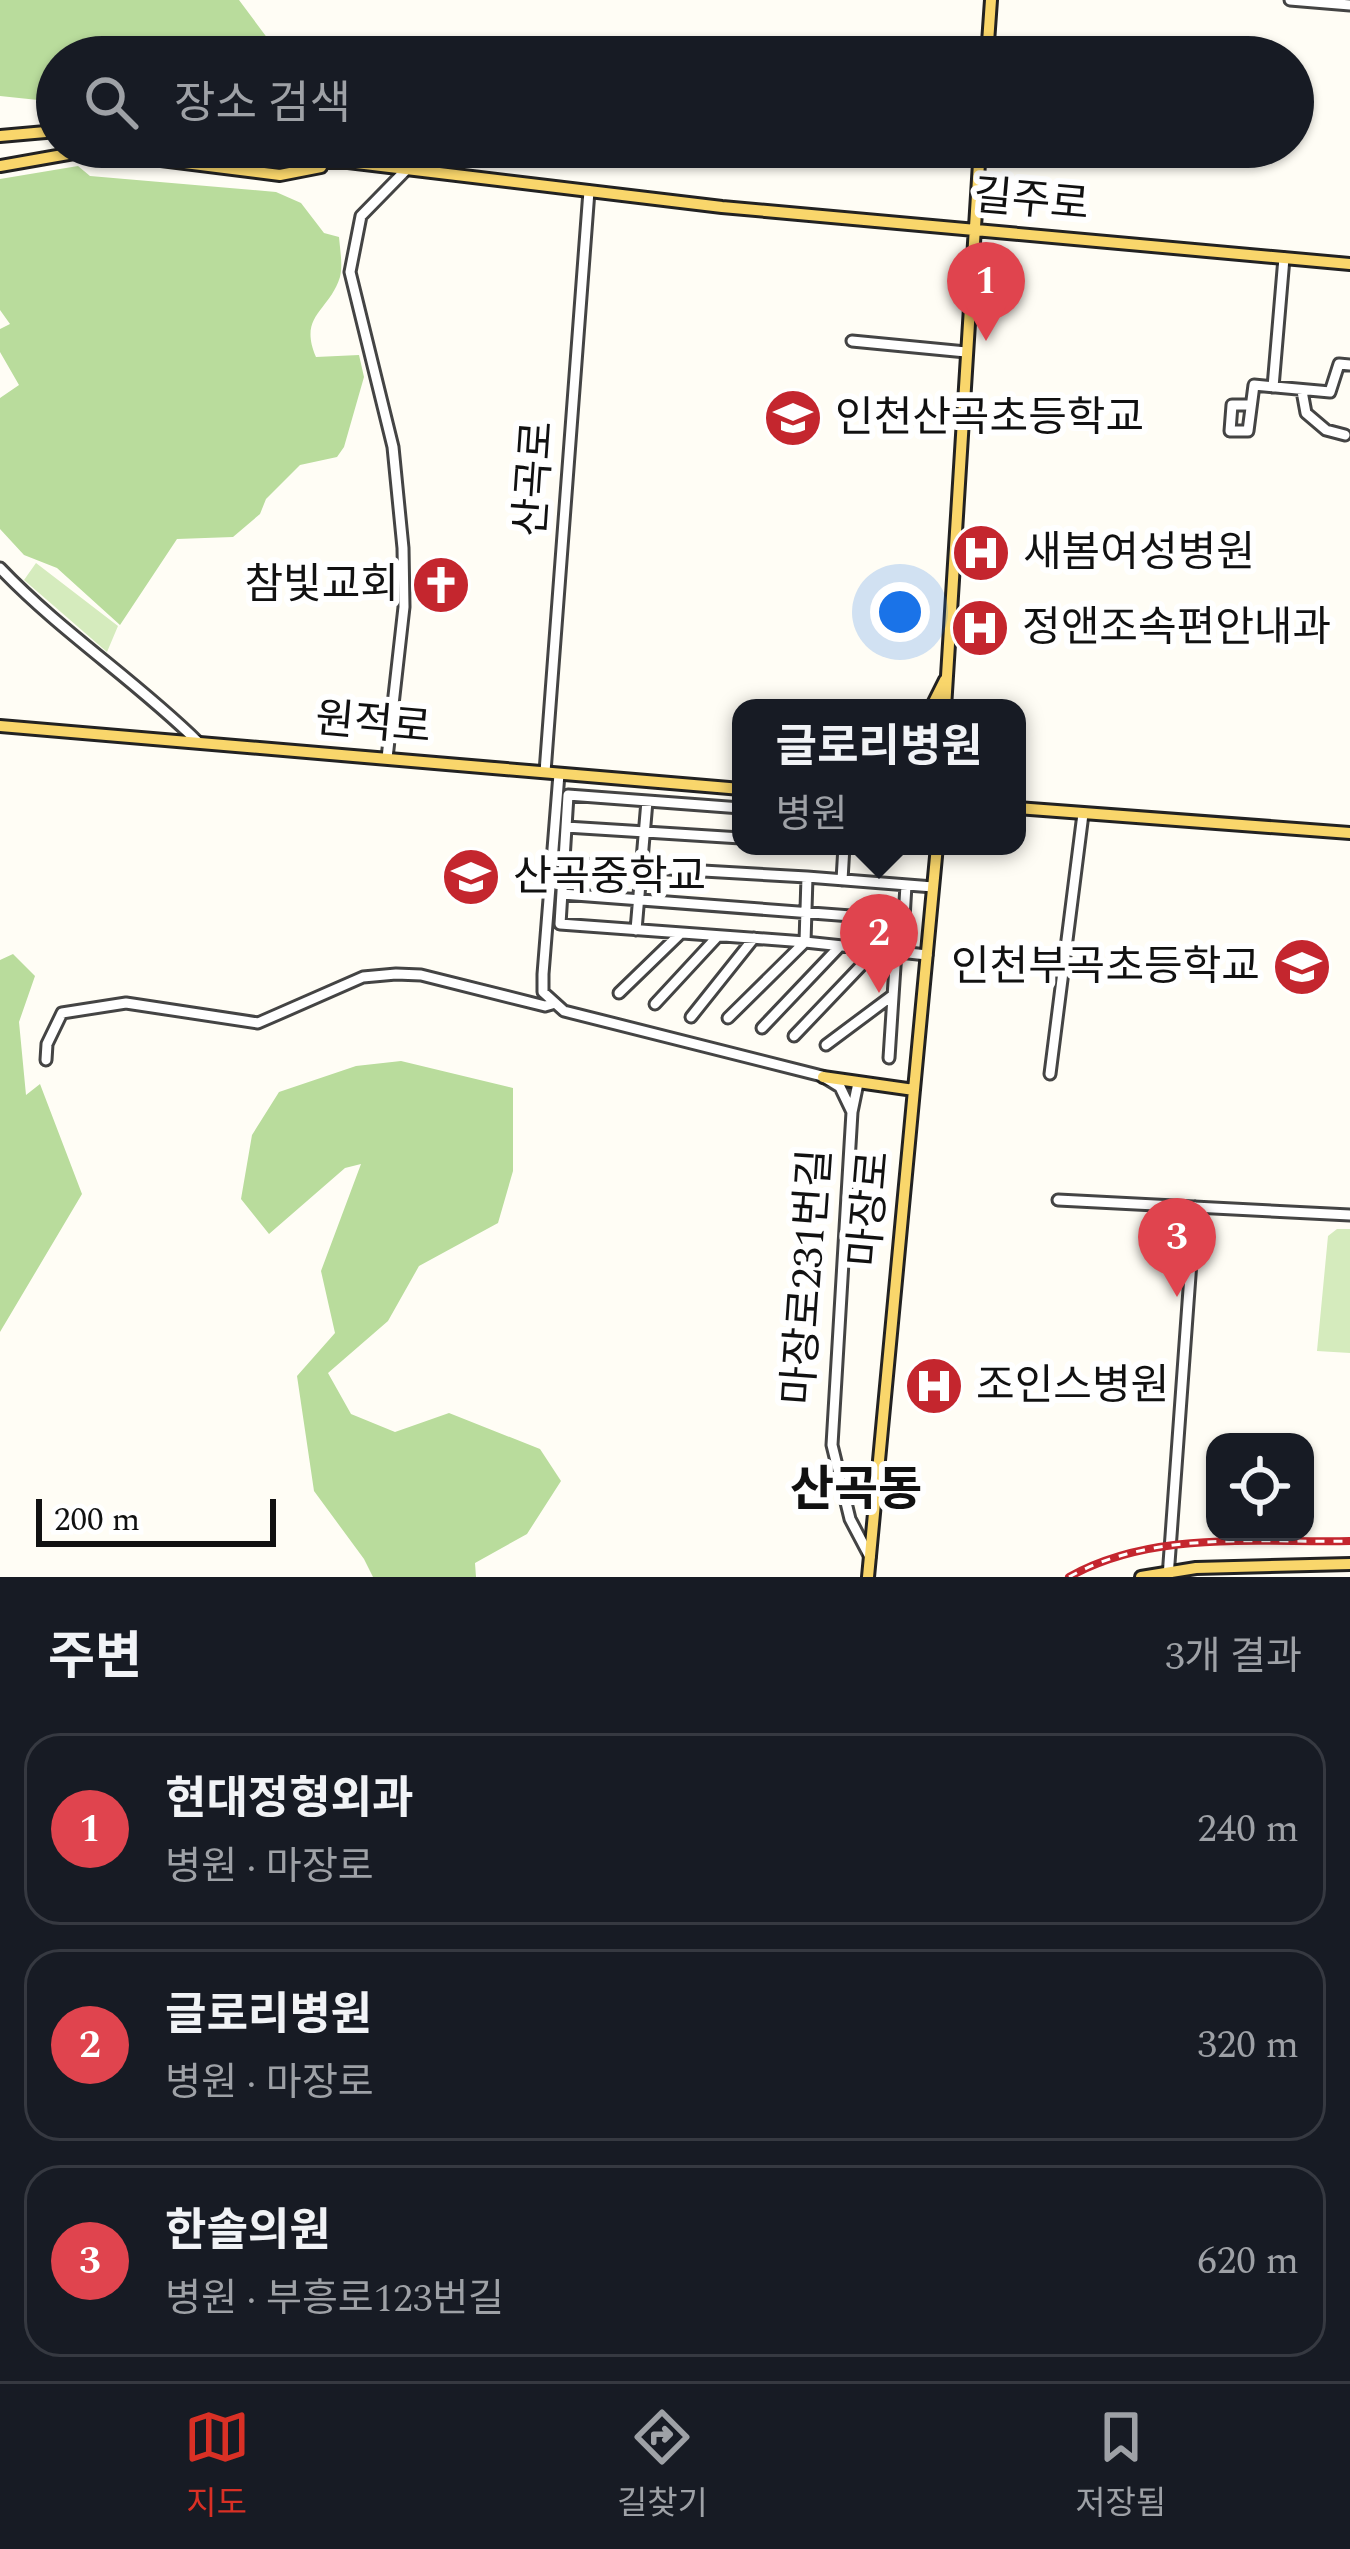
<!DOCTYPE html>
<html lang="ko">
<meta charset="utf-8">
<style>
:root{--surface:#171b24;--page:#20242c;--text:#f1f3f6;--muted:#9ea1a6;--line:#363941;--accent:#d93025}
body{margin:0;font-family:Spectral,"Noto Sans KR",serif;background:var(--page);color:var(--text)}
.controls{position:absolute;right:36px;bottom:36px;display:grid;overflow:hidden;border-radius:24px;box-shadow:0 3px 9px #0004}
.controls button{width:108px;height:108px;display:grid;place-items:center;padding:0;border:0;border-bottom:3px solid var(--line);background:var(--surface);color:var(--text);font:60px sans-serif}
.scale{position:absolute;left:36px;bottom:30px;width:240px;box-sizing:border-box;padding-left:12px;border:6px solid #111;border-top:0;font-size:33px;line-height:42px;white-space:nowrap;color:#111;-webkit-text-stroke:9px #fff;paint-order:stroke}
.you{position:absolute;left:900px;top:612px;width:42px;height:42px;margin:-30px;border:9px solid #fff;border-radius:50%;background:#1a73e8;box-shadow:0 0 0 18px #1a73e833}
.badge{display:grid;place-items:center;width:78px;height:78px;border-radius:50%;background:var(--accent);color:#fff;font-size:39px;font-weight:700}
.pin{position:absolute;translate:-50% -99px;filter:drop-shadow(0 3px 6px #0008)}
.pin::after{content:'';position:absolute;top:63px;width:42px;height:36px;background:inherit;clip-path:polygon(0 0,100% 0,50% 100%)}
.popup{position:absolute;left:732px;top:699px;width:294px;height:156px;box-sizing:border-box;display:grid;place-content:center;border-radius:24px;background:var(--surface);filter:drop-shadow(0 3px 9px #0005);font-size:39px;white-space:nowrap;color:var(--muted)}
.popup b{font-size:45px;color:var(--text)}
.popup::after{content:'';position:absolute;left:50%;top:100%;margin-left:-24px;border:24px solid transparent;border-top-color:var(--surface)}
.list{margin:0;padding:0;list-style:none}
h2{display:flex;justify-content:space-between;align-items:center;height:156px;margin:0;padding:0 48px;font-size:51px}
h2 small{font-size:39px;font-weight:400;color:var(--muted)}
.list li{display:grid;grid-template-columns:78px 1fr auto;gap:36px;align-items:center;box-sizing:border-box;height:192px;margin:0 24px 24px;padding:0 24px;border:3px solid var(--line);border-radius:36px}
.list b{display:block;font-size:45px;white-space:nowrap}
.list p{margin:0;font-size:39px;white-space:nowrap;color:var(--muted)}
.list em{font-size:39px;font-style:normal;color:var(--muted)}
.icon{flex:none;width:66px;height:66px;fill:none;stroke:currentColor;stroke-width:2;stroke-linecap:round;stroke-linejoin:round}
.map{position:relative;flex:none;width:1350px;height:1577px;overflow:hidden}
.search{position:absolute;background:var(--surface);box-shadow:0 3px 9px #0004;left:36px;right:36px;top:36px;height:132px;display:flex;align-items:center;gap:30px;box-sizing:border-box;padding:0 42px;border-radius:66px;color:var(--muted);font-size:45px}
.sheet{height:804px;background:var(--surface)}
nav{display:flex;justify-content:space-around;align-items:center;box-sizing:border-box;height:168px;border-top:3px solid var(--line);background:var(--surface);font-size:33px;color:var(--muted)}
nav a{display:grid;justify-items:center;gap:6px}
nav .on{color:var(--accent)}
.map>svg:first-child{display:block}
.green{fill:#d5ebbd}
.forest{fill:#b9dc9c}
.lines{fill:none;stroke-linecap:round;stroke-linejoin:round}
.minor-casing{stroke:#444;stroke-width:15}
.major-casing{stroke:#222;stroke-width:16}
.minor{stroke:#fff;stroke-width:9}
.major{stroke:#f9d66b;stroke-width:10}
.rail-casing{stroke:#c4262e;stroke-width:8}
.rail{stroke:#fff;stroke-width:3;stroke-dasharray:9;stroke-linecap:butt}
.labels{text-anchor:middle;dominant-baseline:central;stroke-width:12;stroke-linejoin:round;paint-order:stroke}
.street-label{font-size:42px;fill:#111;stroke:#fff}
.poi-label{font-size:42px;fill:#111;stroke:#fff;text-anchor:start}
.quarter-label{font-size:48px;font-weight:bold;fill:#111;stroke:#fff}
</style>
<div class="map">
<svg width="1350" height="1577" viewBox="0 0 1350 1577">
<rect width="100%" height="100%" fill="#fffdf5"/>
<path class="green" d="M36 563 118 626 107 652 24 580Z
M1337 1229H1350V1353L1317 1351 1328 1236Z"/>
<path class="forest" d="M0 0H239L268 39 262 57H57V102L0 96Z
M78 166 90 176 276 192 301 203 324 233 339 237C340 250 343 265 340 277 329 312 298 315 316 357L359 355 364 377 344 447 337 457 300 465 266 499 260 514 233 537 177 539 120 625 57 568 24 555 0 529V398L19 385 0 352V329L10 324 0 310V179Z
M13 954 35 976 19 1022 26 1095 40 1084 82 1194 0 1332V960Z
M401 1061 513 1088V1171L498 1223 419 1266 388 1321 328 1373 351 1414 395 1432 449 1413 540 1449 561 1481 527 1534 475 1563 476 1577H373L364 1559 314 1491 297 1376 335 1333 321 1271 361 1164 345 1168 269 1234 241 1199 252 1135 279 1092 356 1066Z"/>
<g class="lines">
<g class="minor-casing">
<path id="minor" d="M1290 0 1350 5
M852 341 966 352
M1273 387 1284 258
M1302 391 1306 413 1326 430 1345 435
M1250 405H1232L1230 431H1248L1254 385 1330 392 1339 364 1350 365
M0 568C61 632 135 680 198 742
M387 758 404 607 403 548 393 447 350 272 361 216 407 169
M545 772 589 191
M559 774 543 974V992L564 1011 822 1076 840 1087 852 1112 832 1445 850 1519 870 1557
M741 808 568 795 560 924 805 942
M566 827 741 838
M564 863 807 877
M842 880 844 846
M562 894 904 920
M636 930 647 801
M902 952 906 885
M927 955 805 942 807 877 933 887
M619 993 681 933
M655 1004 718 936
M691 1017 754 938
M728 1018 805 942
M762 1028 840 946
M794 1036 877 949
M826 1045 893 995
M889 1058 896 951
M46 1060 47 1044 62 1013 126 1003 258 1023 363 977 396 974 421 975 545 1006 552 1004
M1050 1074 1083 814
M852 1112 858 1083
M1058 1200 1350 1215
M1168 1577 1195 1207"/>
</g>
<g class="major-casing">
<path id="major" d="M987 57 991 0
M0 136 57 131
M153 147 285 162H348L722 207 1350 264
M284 147 327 157
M89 151 280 175 321 167
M0 166 91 150
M931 708 945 680
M945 708 980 147
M0 726 741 789
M1017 808 1350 833
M823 1077 914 1090
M868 1577 937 846
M1141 1577 1196 1568 1350 1564"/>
</g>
<use href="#minor" class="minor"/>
<use href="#major" class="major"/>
<g class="rail-casing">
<path id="rail" d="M1069 1577C1153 1530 1257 1543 1350 1541"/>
</g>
<use href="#rail" class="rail"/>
</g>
<defs>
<g id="school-disc" transform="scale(3)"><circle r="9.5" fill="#c4262e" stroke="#fff"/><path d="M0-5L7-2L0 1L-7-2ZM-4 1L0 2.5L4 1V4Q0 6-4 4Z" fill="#fff"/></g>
<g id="hospital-disc" transform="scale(3)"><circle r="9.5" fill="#c4262e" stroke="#fff"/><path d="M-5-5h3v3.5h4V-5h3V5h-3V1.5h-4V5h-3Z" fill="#fff"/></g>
<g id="church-disc" transform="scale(3)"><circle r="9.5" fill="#c4262e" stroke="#fff"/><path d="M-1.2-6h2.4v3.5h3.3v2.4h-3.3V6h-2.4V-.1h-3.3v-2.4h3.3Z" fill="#fff"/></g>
</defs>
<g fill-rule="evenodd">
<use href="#school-disc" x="793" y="418"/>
<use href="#hospital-disc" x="981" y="553"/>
<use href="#church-disc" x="441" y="585"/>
<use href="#hospital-disc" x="980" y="628"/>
<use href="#school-disc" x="471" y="877"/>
<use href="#school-disc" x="1302" y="967"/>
<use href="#hospital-disc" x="934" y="1386"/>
</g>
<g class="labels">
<g class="street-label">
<text transform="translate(1031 201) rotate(5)">길주로</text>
<text transform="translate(535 479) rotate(-86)">산곡로</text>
<text transform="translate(373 724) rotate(5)">원적로</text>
<text transform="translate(870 1209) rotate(-85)">마장로</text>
<text transform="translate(808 1277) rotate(-86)">마장로231번길</text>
</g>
<g class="poi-label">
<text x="835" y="418">인천산곡초등학교</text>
<text x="1023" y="553">새봄여성병원</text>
<text x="399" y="585" text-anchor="end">참빛교회</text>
<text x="1022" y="628">정앤조속편안내과</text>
<text x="513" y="877">산곡중학교</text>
<text x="1260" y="967" text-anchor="end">인천부곡초등학교</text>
<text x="976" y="1386">조인스병원</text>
</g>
<g class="quarter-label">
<text x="856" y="1490">산곡동</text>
</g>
</g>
</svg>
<div class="controls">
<button><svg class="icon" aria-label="locate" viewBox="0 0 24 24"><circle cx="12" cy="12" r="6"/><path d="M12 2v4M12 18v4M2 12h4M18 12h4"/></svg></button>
</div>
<div class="scale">200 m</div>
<div class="you"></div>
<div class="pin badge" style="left:986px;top:341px;background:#e0444e">1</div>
<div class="pin badge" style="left:879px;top:993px;background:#e0444e">2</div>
<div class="popup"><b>글로리병원</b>병원</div>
<div class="pin badge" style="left:1177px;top:1297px;background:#e0444e">3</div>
<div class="search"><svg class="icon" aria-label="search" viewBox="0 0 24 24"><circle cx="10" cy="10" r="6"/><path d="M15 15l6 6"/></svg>장소 검색</div>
</div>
<section class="sheet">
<h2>주변<small>3개 결과</small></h2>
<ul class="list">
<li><span class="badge" style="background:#e0444e">1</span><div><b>현대정형외과</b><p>병원 · 마장로</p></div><em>240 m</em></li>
<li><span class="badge" style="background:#e0444e">2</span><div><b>글로리병원</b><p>병원 · 마장로</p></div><em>320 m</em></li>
<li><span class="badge" style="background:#e0444e">3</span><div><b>한솔의원</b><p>병원 · 부흥로123번길</p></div><em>620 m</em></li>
</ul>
</section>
<nav>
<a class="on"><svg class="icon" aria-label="map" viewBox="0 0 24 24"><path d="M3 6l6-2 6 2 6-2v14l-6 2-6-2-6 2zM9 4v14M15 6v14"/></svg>지도</a>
<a><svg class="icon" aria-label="directions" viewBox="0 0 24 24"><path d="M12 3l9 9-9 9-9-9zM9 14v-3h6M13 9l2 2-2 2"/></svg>길찾기</a>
<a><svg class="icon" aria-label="saved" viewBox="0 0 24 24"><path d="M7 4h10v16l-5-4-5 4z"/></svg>저장됨</a>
</nav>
